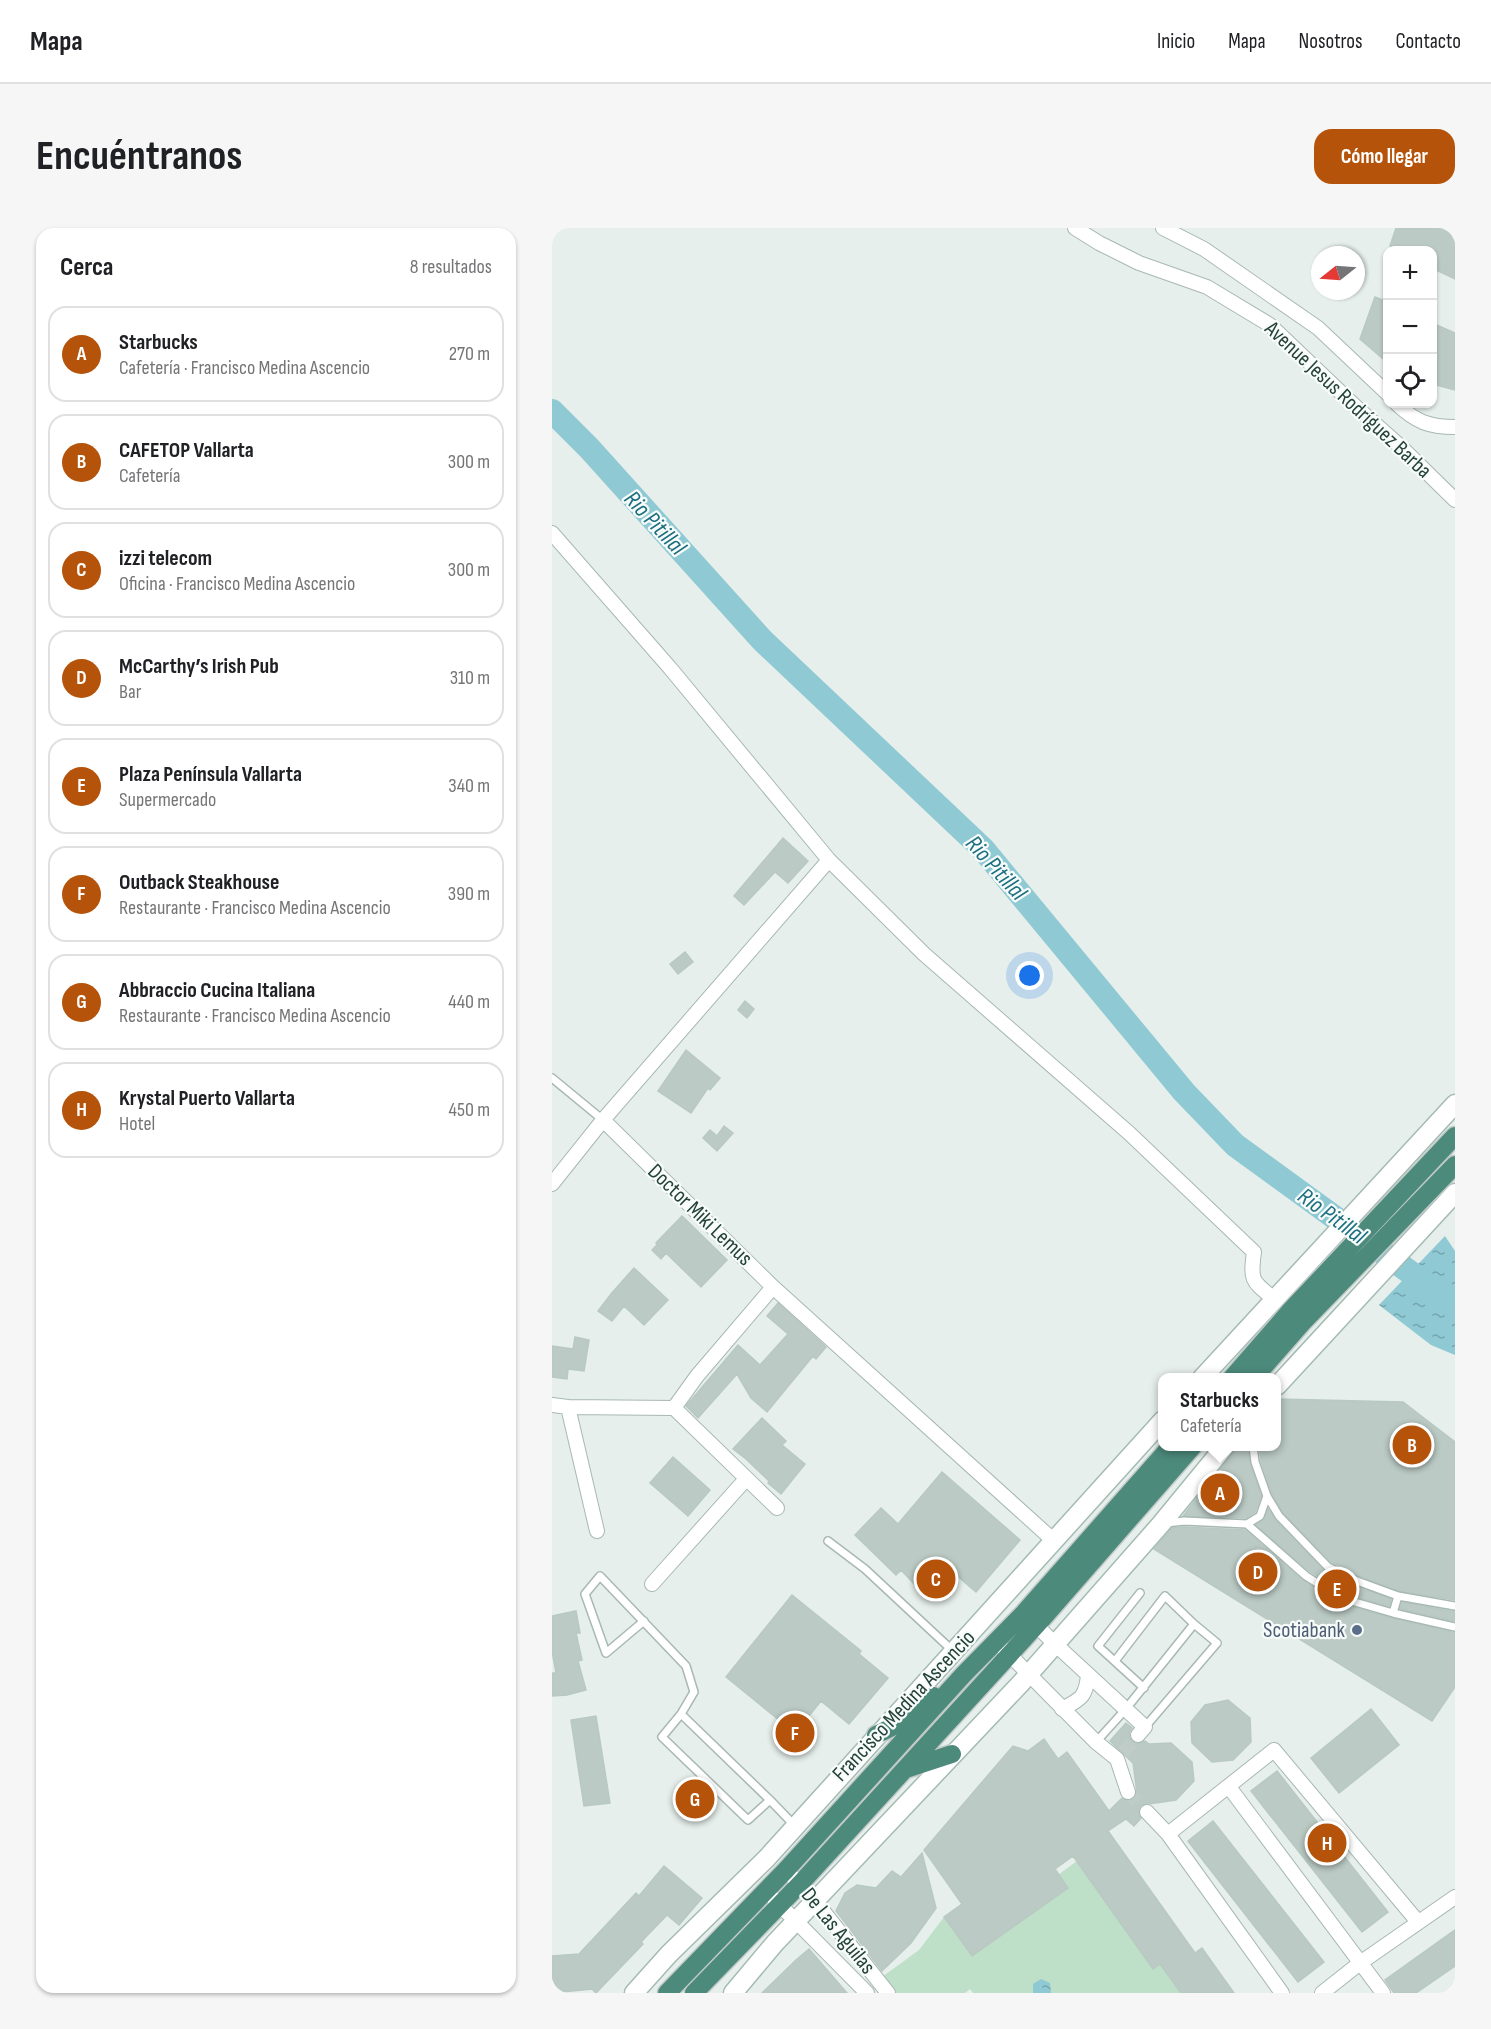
<!DOCTYPE html>
<html lang="es">
<meta charset="utf-8">
<style>
:root{--surface:#fff;--page:#f6f6f6;--text:#202124;--muted:#757577;--line:#e0e0e0;--accent:#b45309}
body{margin:0;font-family:"Sofia Sans Condensed",sans-serif;background:var(--page);color:var(--text)}
.controls{position:absolute;right:18px;top:18px;display:grid;overflow:hidden;border-radius:12px;box-shadow:0 2px 4px #0004}
.controls button{width:54px;height:54px;display:grid;place-items:center;padding:0;border:0;border-bottom:2px solid var(--line);background:var(--surface);color:var(--text);font:30px sans-serif}
.compass{position:absolute;left:759px;top:18px;width:54px;height:54px;border-radius:50%;background:var(--surface);box-shadow:0 2px 4px #0004;rotate:253deg}
.you{position:absolute;left:478px;top:748px;width:21px;height:21px;margin:-15px;border:4px solid #fff;border-radius:50%;background:#1a73e8;box-shadow:0 0 0 9px #1a73e833}
.badge{display:grid;place-items:center;width:39px;height:39px;border-radius:50%;background:var(--accent);color:#fff;font-size:20px;font-weight:700}
.pin{position:absolute;translate:-50% -50%;border:3px solid #fff;box-shadow:0 2px 6px #0006}
.popup{position:absolute;left:606px;top:1145px;width:123px;height:78px;box-sizing:border-box;display:grid;place-content:center;border-radius:12px;background:var(--surface);filter:drop-shadow(0 2px 4px #0005);font-size:20px;white-space:nowrap;color:var(--muted)}
.popup b{font-size:22px;color:var(--text)}
.popup::after{content:'';position:absolute;left:50%;top:100%;margin-left:-12px;border:12px solid transparent;border-top-color:var(--surface)}
.list{margin:0;padding:0;list-style:none}
h2{display:flex;justify-content:space-between;align-items:center;height:78px;margin:0;padding:0 24px;font-size:26px}
h2 small{font-size:20px;font-weight:400;color:var(--muted)}
.list li{display:grid;grid-template-columns:39px 1fr auto;gap:18px;align-items:center;box-sizing:border-box;height:96px;margin:0 12px 12px;padding:0 12px;border:2px solid var(--line);border-radius:18px}
.list b{display:block;font-size:22px;white-space:nowrap}
.list p{margin:0;font-size:20px;white-space:nowrap;color:var(--muted)}
.list em{font-size:20px;font-style:normal;color:var(--muted)}
.icon{flex:none;width:33px;height:33px;fill:none;stroke:currentColor;stroke-width:2;stroke-linecap:round;stroke-linejoin:round}
.map{position:relative;flex:none;width:903px;height:1765px;overflow:hidden;border-radius:18px}
header{display:flex;align-items:center;gap:36px;box-sizing:border-box;height:84px;padding:0 30px;background:var(--surface);border-bottom:2px solid var(--line)}
header strong{font-size:28px}
nav{display:flex;gap:33px;margin-inline-start:auto;font-size:21px}
.intro{display:flex;align-items:center;justify-content:space-between;box-sizing:border-box;height:144px;padding:0 36px}
h1{margin:0;font-size:42px}
.button{padding:15px 27px;border-radius:18px;background:var(--accent);color:#fff;font-size:21px;font-weight:700}
main{display:flex;gap:36px;padding:0 36px}
aside{flex:1;background:var(--surface);border-radius:18px;box-shadow:0 2px 4px #0004}
.map>svg:first-child{display:block}
.green{fill:#bfe0c8}
.water{fill:url(#water-ripples)}
.lines{fill:none;stroke-linecap:round;stroke-linejoin:round}
.river{stroke:#8ec9d4;stroke-width:24}
.building{fill:#bbcac4;stroke:#b8c9c2;stroke-width:1.5}
.minor-tunnel{stroke:#bfccc8;stroke-width:14;stroke-dasharray:14 7;stroke-linecap:butt}
.service-casing{stroke:#a8b8b2;stroke-width:10}
.minor-casing{stroke:#a8b8b2;stroke-width:16}
.secondary-casing{stroke:#a4bbb3;stroke-width:21}
.trunk-casing{stroke:#c2cac8;stroke-width:21}
.service{stroke:#fff;stroke-width:7}
.minor{stroke:#fff;stroke-width:14}
.secondary{stroke:#fff;stroke-width:18}
.trunk{stroke:#4c8a7c;stroke-width:18}
.service-dot{fill:#5c6f8a;stroke:#f7fbf9;stroke-width:2}
.labels{text-anchor:middle;dominant-baseline:central;stroke-width:4.5;stroke-linejoin:round;paint-order:stroke}
.street-label{font-size:22px;fill:#24423a;stroke:#f7fbf9}
.service-label{font-size:22px;fill:#4e5e75;stroke:#f7fbf9;text-anchor:end}
.water-label{font-size:24px;font-style:italic;fill:#1c6f80;stroke:#f7fbf9}
</style>
<header>
<strong>Mapa</strong>
<nav><a>Inicio</a><a>Mapa</a><a>Nosotros</a><a>Contacto</a></nav>
</header>
<div class="intro"><h1>Encuéntranos</h1><a class="button">Cómo llegar</a></div>
<main>
<aside>
<h2>Cerca<small>8 resultados</small></h2>
<ul class="list">
<li><span class="badge">A</span><div><b>Starbucks</b><p>Cafetería · Francisco Medina Ascencio</p></div><em>270 m</em></li>
<li><span class="badge">B</span><div><b>CAFETOP Vallarta</b><p>Cafetería</p></div><em>300 m</em></li>
<li><span class="badge">C</span><div><b>izzi telecom</b><p>Oficina · Francisco Medina Ascencio</p></div><em>300 m</em></li>
<li><span class="badge">D</span><div><b>McCarthy’s Irish Pub</b><p>Bar</p></div><em>310 m</em></li>
<li><span class="badge">E</span><div><b>Plaza Península Vallarta</b><p>Supermercado</p></div><em>340 m</em></li>
<li><span class="badge">F</span><div><b>Outback Steakhouse</b><p>Restaurante · Francisco Medina Ascencio</p></div><em>390 m</em></li>
<li><span class="badge">G</span><div><b>Abbraccio Cucina Italiana</b><p>Restaurante · Francisco Medina Ascencio</p></div><em>440 m</em></li>
<li><span class="badge">H</span><div><b>Krystal Puerto Vallarta</b><p>Hotel</p></div><em>450 m</em></li>
</ul>
</aside>
<div class="map">
<svg width="903" height="1765" viewBox="0 0 903 1765">
<defs>
<pattern id="water-ripples" width="26" height="14" patternUnits="userSpaceOnUse" patternTransform="scale(1.5)"><rect width="26" height="14" fill="#8ec9d4"/><path d="M2 4q2-2 4 0t4 0M15 11q2-2 4 0t4 0" fill="none" stroke="#74a5ad"/></pattern>
</defs>
<rect width="100%" height="100%" fill="#e6efeb"/>
<path class="green" d="M525 1633 601 1740 618 1729 629 1765H421L418 1761 413 1765H342L330 1749 367 1722 392 1689 420 1728 506 1647Z"/>
<path class="water" d="M893 1008 903 1023V1127L879 1117 827 1077Z
M489 1751 498 1755 499 1765H481V1756Z"/>
<g class="lines">
<path class="river" d="M0 183 37 220 210 412 431 621 632 864 683 917 903 1077"/>
</g>
<path class="building" d="M844 0H903V51L880 40V22H847L838 18Z
M823 69 836 74V135L808 111Z
M880 95 903 105V162L880 156Z
M231 610 256 633 236 655 223 644 192 677 182 668Z
M133 724 141 734 126 746 118 736Z
M193 773 202 781 195 790 186 782Z
M134 822 168 850 158 862 156 860 139 885 106 863Z
M172 898 181 905 165 923 151 910 158 902 165 908Z
M130 988 175 1032 149 1059 114 1025 109 1031 100 1022 105 1017 104 1015Z
M82 1040 116 1072 92 1097 72 1078 60 1093 46 1083 59 1066Z
M226 1075 274 1119 264 1131 261 1128 215 1184 199 1170 185 1146 146 1190 134 1178 186 1117 208 1137 236 1106 215 1088Z
M23 1109 37 1112 32 1143 16 1141 15 1151 0 1149V1118L21 1121Z
M725 1171 851 1174 903 1214V1372L847 1363 807 1348 779 1334 731 1285 720 1266 709 1233 707 1218H725Z
M210 1190 234 1213 230 1217 253 1236 229 1266 216 1255 217 1253 194 1231 181 1221Z
M685 1218H695L698 1236 709 1268 703 1284 694 1290 631 1288Z
M121 1229 158 1262 136 1288 98 1255Z
M390 1244 468 1312 424 1364 403 1346 399 1362 369 1363 349 1342 344 1347 303 1307 329 1280 346 1296Z
M716 1281 723 1292 772 1343 784 1349 780 1357 757 1343 704 1297 713 1291Z
M632 1299 693 1302 750 1352 786 1375 839 1390 903 1405V1459L880 1493 602 1321 620 1300Z
M794 1354 839 1371 837 1378 791 1365 789 1364Z
M240 1367 309 1423 307 1426 336 1450 297 1496 269 1473 243 1505 174 1449Z
M850 1374 903 1384V1393L848 1381Z
M24 1383 28 1405H24L30 1432 26 1433 34 1462 15 1467 0 1468V1445H4L0 1423V1388Z
M676 1472 698 1490 699 1514 681 1532 660 1534 640 1515 639 1494 653 1477Z
M819 1481 847 1517 787 1565 759 1530Z
M44 1488 58 1575 32 1578 19 1492Z
M574 1495 580 1500 577 1505 578 1510 584 1516 593 1513 597 1516 619 1515 640 1534 642 1553 624 1572 589 1577 586 1582 589 1590 582 1598 574 1591 556 1603 643 1725 650 1720 682 1765H629L608 1736 601 1741 521 1628 503 1641 516 1660 420 1728 392 1689 410 1676 372 1622 461 1518 476 1523 492 1511 506 1531 515 1524 557 1583 570 1570 579 1572 585 1565 581 1535 558 1513Z
M725 1543 836 1684 810 1704 699 1563Z
M661 1593 772 1734 746 1754 636 1613Z
M370 1625 384 1680 359 1715 330 1743 284 1683 293 1665 305 1657 324 1660 340 1643 349 1649Z
M112 1638 150 1670 127 1697 115 1687 89 1714 91 1716 44 1765 40 1761 0 1765V1728L27 1726 84 1665 87 1668Z
M903 1702V1738L864 1765H842L833 1752Z
M257 1721 295 1765H210L244 1732Z"/>
<g class="lines">
<path class="minor-tunnel" d="M571 1525 586 1507
M576 1564 595 1584"/>
<g class="service-casing">
<path id="service" d="M0 850 51 892
M701 1218 703 1234 715 1268 727 1288 776 1339 805 1353 846 1368 903 1378
M614 1295 632 1293 695 1296 754 1348 789 1370 841 1385 903 1399
M695 1296 708 1288 715 1268
M276 1313 313 1341 401 1423
M588 1365 546 1418 592 1460
M782 1366 791 1346
M841 1385 846 1368
M92 1393 54 1425 33 1366 48 1348 134 1438 142 1464 129 1486
M563 1433 613 1368 642 1396
M544 1514 573 1482 642 1396 665 1415 593 1499
M218 1572 196 1592 110 1509 129 1486 218 1572 243 1598"/>
</g>
<g class="minor-casing">
<path id="minor" d="M523 0 547 15 587 35 655 59 718 97 804 179 849 219 903 272
M611 0 652 21 766 100 836 166
M845 176C864 194 877 199 903 199
M0 305 118 440 277 632 372 726 577 905 702 1024C698 1053 700 1053 722 1071
M277 632 51 892 221 1059 501 1312
M0 956 51 892
M0 1177 16 1179 122 1180 145 1148 221 1059
M16 1179 45 1303
M122 1180 225 1280
M100 1356 194 1251
M478 1391 503 1416 593 1499 586 1507
M452 1421 544 1514 565 1531 576 1564
M510 1481C529 1471 534 1469 536 1447
M677 1559 831 1765
M595 1584 616 1606 730 1765
M616 1606 722 1522 866 1694
M234 1642 264 1674 336 1765
M222 1671 315 1765
M770 1765 808 1735 903 1669"/>
</g>
<g class="secondary-casing">
<path id="secondary" d="M650 1150 903 876
M725 1158 903 965
M82 1765 117 1726 215 1630 611 1192
M181 1765 223 1715 469 1455 609 1296 673 1218"/>
</g>
<g class="trunk-casing">
<path id="trunk" d="M680 1150 739 1082 903 908
M702 1150 750 1095 903 937
M324 1507 342 1498 381 1468
M354 1541 400 1526
M115 1765 234 1642 412 1446 472 1385 619 1218
M142 1765 248 1656 490 1391 641 1218"/>
</g>
<use href="#service" class="service"/>
<use href="#minor" class="minor"/>
<use href="#secondary" class="secondary"/>
<use href="#trunk" class="trunk"/>
</g>
<circle class="service-dot" cx="805" cy="1402" r="6"/>
<g class="labels">
<g class="street-label">
<text transform="translate(796 172) rotate(43)">Avenue Jesus Rodríguez Barba</text>
<text transform="translate(148 987) rotate(44)">Doctor Miki Lemus</text>
<text transform="translate(352 1478) rotate(-47)">Francisco Medina Ascencio</text>
<text transform="translate(286 1703) rotate(51)">De Las Aguilas</text>
</g>
<g class="service-label">
<text x="793" y="1402">Scotiabank</text>
</g>
<g class="water-label">
<text transform="translate(103 295) rotate(47)">Rio Pitillal</text>
<text transform="translate(444 640) rotate(48)">Rio Pitillal</text>
<text transform="translate(780 988) rotate(36)">Rio Pitillal</text>
</g>
</g>
</svg>
<div class="controls">
<button>+</button>
<button>−</button>
<button><svg class="icon" aria-label="locate" viewBox="0 0 24 24"><circle cx="12" cy="12" r="6"/><path d="M12 2v4M12 18v4M2 12h4M18 12h4"/></svg></button>
</div>
<svg class="compass" viewBox="-18 -18 36 36"><path d="M0-13l5 13h-10z" fill="#e53935"/><path d="M0 13l5-13h-10z" fill="#757577"/></svg>
<div class="you"></div>
<div class="pin badge" style="left:668px;top:1265px">A</div>
<div class="popup"><b>Starbucks</b>Cafetería</div>
<div class="pin badge" style="left:860px;top:1217px">B</div>
<div class="pin badge" style="left:384px;top:1351px">C</div>
<div class="pin badge" style="left:706px;top:1344px">D</div>
<div class="pin badge" style="left:785px;top:1361px">E</div>
<div class="pin badge" style="left:243px;top:1505px">F</div>
<div class="pin badge" style="left:143px;top:1571px">G</div>
<div class="pin badge" style="left:775px;top:1615px">H</div>
</div>
</main>
